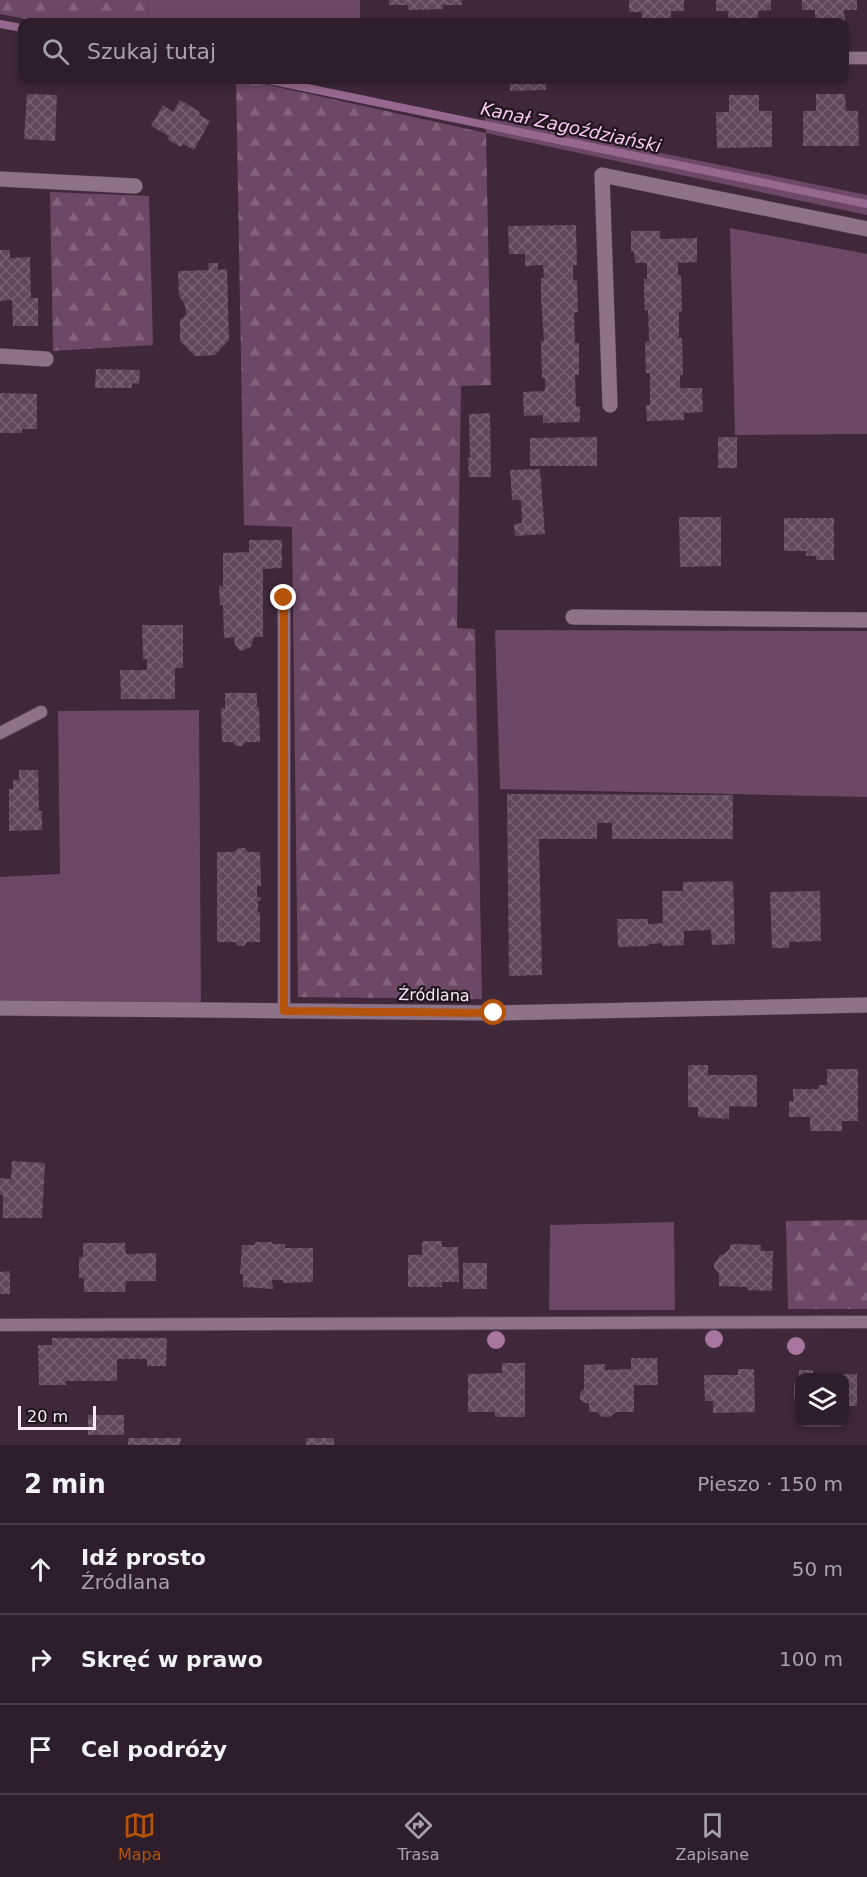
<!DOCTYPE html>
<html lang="pl">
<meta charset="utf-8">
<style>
:root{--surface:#2e1e2c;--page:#3a2b38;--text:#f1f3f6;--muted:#a7a2a9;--line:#493c48;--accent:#b45309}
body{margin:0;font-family:"DejaVu Sans",sans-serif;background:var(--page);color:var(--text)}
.controls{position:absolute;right:18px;bottom:18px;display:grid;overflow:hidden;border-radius:12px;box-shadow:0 3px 9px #0003}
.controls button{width:54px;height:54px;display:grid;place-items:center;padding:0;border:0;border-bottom:2px solid var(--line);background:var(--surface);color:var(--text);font:30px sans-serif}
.scale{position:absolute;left:18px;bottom:15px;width:78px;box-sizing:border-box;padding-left:6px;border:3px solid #f8e9f4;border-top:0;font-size:16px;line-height:21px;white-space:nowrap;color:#f8e9f4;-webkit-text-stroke:4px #1f151d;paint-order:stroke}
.stop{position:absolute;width:18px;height:18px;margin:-14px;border:4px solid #b45309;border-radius:50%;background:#fff}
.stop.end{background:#b45309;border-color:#fff;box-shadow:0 2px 6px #0008}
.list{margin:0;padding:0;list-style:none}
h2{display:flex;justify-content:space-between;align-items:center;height:78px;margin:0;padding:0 24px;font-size:26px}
h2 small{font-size:20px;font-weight:400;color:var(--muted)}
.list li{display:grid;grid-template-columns:39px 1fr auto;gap:18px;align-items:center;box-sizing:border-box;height:90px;padding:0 24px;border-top:2px solid var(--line)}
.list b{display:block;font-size:22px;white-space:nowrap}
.list p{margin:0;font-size:20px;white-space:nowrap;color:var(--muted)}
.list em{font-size:20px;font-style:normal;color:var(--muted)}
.icon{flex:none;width:33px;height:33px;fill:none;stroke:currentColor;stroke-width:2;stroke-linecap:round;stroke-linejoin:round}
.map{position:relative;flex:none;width:867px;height:1445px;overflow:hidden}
.search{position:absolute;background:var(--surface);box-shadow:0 3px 9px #0003;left:18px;right:18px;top:18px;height:66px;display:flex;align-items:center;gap:15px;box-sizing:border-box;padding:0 21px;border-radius:12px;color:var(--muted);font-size:22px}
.sheet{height:348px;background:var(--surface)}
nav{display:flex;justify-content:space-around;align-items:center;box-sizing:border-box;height:84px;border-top:2px solid var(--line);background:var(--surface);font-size:16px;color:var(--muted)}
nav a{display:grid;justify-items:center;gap:3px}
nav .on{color:var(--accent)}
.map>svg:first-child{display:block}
.grass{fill:#6d4766}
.forest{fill:url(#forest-firs)}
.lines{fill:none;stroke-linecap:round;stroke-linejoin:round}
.stream{stroke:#97688f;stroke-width:8}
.building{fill:url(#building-cross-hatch)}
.service-casing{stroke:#574454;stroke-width:14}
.minor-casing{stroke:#574454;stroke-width:16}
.service{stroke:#8e7388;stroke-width:12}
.minor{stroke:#8e7388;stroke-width:15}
.tree{fill:#a7759e}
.route{stroke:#b45309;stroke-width:8}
.labels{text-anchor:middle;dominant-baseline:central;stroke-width:4.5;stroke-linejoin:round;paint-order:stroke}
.street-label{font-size:16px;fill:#f8e9f4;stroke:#1f151d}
.water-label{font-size:18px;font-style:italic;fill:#ffc7f3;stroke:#1f151d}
</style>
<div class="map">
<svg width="867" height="1445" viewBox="0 0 867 1445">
<defs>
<pattern id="forest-firs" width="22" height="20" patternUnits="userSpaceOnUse" patternTransform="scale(1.5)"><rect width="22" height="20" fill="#6d4766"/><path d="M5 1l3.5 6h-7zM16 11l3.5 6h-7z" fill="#83627c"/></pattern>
<pattern id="building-cross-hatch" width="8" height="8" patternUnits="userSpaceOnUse" patternTransform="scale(1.5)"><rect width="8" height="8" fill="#60485b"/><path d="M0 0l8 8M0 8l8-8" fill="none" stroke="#786273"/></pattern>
</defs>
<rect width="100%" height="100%" fill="#3e283a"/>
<path class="grass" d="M147 0H360V22H148Z
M485 117 867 195V215L486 133Z
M730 228 867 254V434L735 435Z
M495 630 867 631V797L500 789Z
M199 710 201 1003 0 1001V877L60 874 58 711Z
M674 1222 675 1310H549L550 1225Z"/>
<path class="forest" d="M0 0H147L148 22H41L0 14Z
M236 80H246L486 133 491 385 461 386 457 628 475 629 482 999 298 997 292 527 244 525Z
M50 192 149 196 153 345 53 351Z
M867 1220V1309H788L786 1221Z"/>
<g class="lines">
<path class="stream" d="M0 24 22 28
M269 80 867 204"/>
</g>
<path class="building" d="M389 0H462V5H443V9L408 10V5H389Z
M629 0H684V11H671V22H642V12H629Z
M716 0H771V10L758 11V22H729L728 11H716Z
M802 0H857V10H844L845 22H815V10H802Z
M510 80H546V90L510 91Z
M27 94 57 95 55 141 24 139Z
M816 94H845L846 111H858L859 146H803V111H816Z
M729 95H759V111H772V147L717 148 716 112H729Z
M180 100 200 112 199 115 210 121 194 150 183 144 181 147 167 139 169 136 151 126 163 105 173 112Z
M576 225 577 265H573V280H577L578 312 574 313 575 343H579V375H575L576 407 580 406V422L543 423V415L524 416 523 392 545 391V378H542L541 341H544L541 297V278H544L543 265 525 266V254H509L508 226Z
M631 231H660V239L697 238V262L678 263V275H681L682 312H679V338H682L683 375H680V388H702L703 412 684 413V420L647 421 646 405H650V373H646L645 342 649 341 648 310 645 311 644 294V279H647V263H635L634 252H631Z
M0 250H10V258L30 257 31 298H38V326H13L12 300 0 301Z
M208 263H218V270L227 269 229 340 215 355 195 356 180 341V320L186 315 185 305 179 296 178 271 209 270Z
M96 369 140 370 139 384 132 383V388H95Z
M0 393 37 394V429H22V433H0Z
M490 413 491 477H469L468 458H470L469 414Z
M597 437V466H530V438Z
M718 437H737V468H718Z
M540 469 545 534 515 536 514 524 522 523 521 500H512L510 470Z
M679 517H721V566L680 567Z
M784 518H834V560H816V556H806V551H784Z
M249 540H282V568L263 569V637H254L251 647 241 651 235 645 234 637 224 638 223 605H220L219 586H223V553L249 552Z
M142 625H183V668H175V699H121L120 670H147V659H143Z
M225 693H257V707H259L260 742H246L242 746H236L232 742H222L221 708H225Z
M19 770H38L39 811H42V830L9 831V789H13V780H19Z
M507 794 733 795V839H612V823H597V839H539L542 975 509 976Z
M239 848H245L248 852H260L261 886H257V897H261L260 901H258V912H260V942H247L244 946H238L235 942H217V852H234Z
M733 881 735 944 712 945 711 930 684 931V945L663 946 662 943 649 944V946L618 947 617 919H648V924L663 923 662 891H683V882Z
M820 891 821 941 789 942V948H772L770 892Z
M688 1065H708V1075H757V1107L729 1106V1119L698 1117V1107H688Z
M827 1069H858V1121H842V1131H810V1117H789V1101L793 1102V1089H819V1085H827Z
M12 1161 45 1163 42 1218H3V1195H0V1178L11 1179Z
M422 1241H442V1247H458L459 1282H442V1287H408V1255H422Z
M255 1242H272V1244H285V1248H313V1282L283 1283V1280H272L273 1289 243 1287V1274H240L242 1245H255Z
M83 1243H125L126 1254 156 1253V1281H126L125 1292H84V1278H79V1258L83 1257Z
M733 1244 761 1245V1251H773L772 1291 748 1290V1287L719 1286V1273L714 1268V1263L719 1258V1255H723L730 1249V1245Z
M463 1263H487V1289H463Z
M10 1271V1294H0V1272Z
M52 1338H167L166 1366H147V1359H117V1381H66V1385H39L38 1345H52Z
M631 1358H657L658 1385H634V1412H616L610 1417H602L597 1412H589V1403H584L580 1399V1393L584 1389V1365L605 1364V1370L631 1369Z
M502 1363H525V1417H495V1412H468V1374L502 1373Z
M738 1369H754L755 1412 713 1413V1401H705L704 1375H738Z
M799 1370H813V1375L857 1374V1406H844V1377H799Z
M794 1383H800V1399H794Z
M88 1415H124V1435H88Z
M128 1438H181L180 1445H128Z
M306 1438H334V1445H306Z"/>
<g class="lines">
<g class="service-casing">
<path id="service" d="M844 58H867
M284 598V1011
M0 733 41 712
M0 1325 867 1322"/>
</g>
<g class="minor-casing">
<path id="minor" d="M0 179 135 186
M0 356 46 359
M610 405 602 175 867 229
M573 617 867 620
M0 1008 494 1013 867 1005"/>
</g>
<use href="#service" class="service"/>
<use href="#minor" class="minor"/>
</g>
<g class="tree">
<circle cx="714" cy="1339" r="9"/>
<circle cx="496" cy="1340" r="9"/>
<circle cx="796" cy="1346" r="9"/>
</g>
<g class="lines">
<path class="route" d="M284 598V1011L494 1013"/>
</g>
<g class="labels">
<g class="street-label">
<text transform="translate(434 995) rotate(1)">Źródlana</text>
</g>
<g class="water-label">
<text transform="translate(571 127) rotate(12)">Kanał Zagoździański</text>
</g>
</g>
</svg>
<div class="controls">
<button><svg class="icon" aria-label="layers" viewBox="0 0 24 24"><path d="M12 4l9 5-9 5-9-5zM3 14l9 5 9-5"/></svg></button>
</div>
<div class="scale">20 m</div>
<div class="stop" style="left:494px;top:1013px"></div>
<div class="stop end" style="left:284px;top:598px"></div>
<div class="search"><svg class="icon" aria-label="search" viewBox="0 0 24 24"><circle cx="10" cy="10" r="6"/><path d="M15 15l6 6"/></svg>Szukaj tutaj</div>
</div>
<section class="sheet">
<h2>2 min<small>Pieszo · 150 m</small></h2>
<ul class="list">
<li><svg class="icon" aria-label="ahead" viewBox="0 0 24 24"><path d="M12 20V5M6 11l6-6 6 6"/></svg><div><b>Idź prosto</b><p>Źródlana</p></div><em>50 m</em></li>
<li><svg class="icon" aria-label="right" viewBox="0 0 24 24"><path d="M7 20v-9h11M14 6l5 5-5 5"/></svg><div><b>Skręć w prawo</b></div><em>100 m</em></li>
<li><svg class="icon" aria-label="arrive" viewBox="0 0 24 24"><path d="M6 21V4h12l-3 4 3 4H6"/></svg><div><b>Cel podróży</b></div></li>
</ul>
</section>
<nav>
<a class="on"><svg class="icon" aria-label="map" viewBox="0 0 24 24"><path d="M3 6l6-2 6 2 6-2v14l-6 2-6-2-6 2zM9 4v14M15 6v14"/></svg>Mapa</a>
<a><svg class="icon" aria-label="directions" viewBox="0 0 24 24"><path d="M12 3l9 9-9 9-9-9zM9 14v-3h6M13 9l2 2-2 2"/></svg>Trasa</a>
<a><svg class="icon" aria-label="saved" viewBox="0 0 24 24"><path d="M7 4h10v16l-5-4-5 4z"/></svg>Zapisane</a>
</nav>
